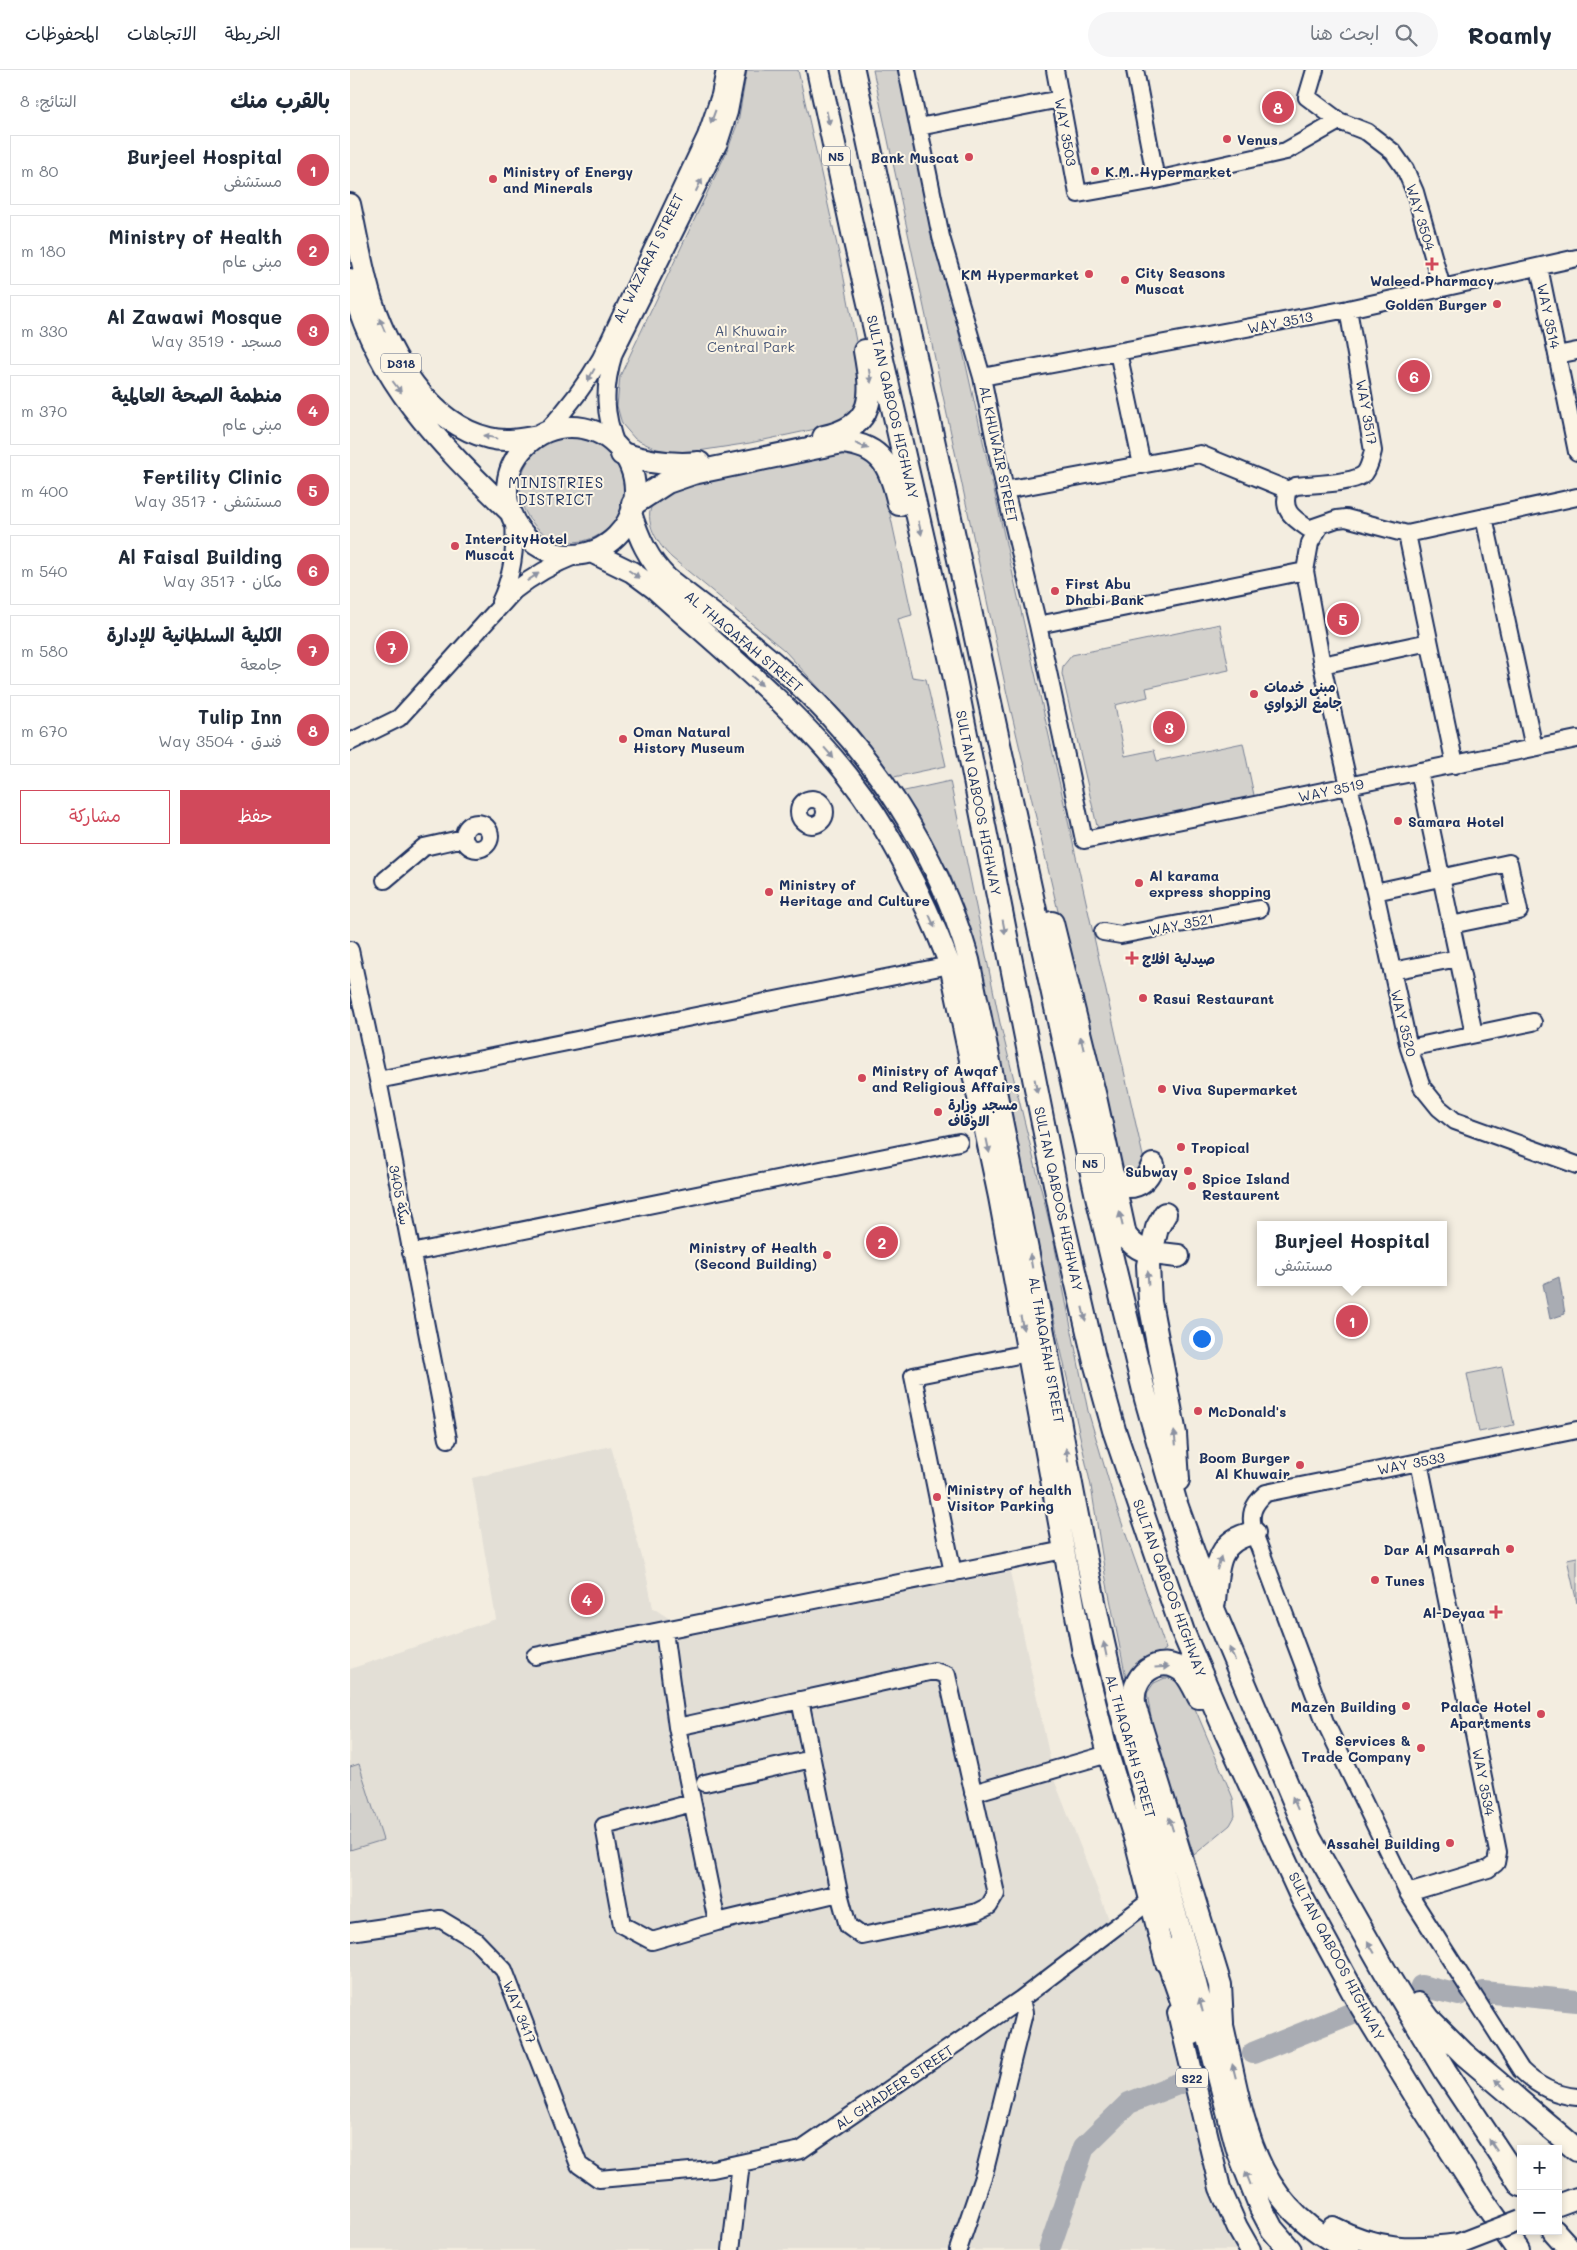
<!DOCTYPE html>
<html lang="ar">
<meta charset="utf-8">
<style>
:root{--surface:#fff;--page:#f6f6f7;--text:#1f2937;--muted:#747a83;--line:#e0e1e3;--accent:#d1495b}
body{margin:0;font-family:Mali,"Playpen Sans Arabic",sans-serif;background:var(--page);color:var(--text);direction:rtl}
.controls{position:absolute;right:15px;bottom:15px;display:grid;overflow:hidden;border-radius:0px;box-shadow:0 2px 8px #0003}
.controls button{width:45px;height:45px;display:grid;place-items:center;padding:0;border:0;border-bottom:1px solid var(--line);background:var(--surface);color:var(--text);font:25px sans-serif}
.you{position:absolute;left:851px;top:1268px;width:18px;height:18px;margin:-12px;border:4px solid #fff;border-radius:50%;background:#1a73e8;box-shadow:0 0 0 8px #1a73e833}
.badge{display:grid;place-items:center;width:32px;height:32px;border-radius:50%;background:var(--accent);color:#fff;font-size:16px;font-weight:700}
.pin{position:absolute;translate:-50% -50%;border:2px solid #fff;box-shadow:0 1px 5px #0006}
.popup{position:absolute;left:907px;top:1151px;width:190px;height:65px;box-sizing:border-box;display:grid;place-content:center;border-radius:0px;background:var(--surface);filter:drop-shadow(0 1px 4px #0005);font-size:16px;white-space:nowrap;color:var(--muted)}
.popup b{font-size:19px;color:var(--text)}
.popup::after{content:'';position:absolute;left:50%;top:100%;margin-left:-10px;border:10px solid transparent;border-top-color:var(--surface)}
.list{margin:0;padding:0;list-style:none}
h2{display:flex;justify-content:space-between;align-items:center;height:65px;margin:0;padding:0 20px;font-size:21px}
h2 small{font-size:16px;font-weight:400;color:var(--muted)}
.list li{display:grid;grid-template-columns:32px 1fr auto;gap:15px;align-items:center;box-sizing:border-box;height:70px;margin:0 10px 10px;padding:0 10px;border:1px solid var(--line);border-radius:0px}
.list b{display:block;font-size:19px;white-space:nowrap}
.list p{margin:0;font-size:16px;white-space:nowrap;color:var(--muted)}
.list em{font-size:16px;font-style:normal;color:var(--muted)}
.actions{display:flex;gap:10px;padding:15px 20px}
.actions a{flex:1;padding:11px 0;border:1px solid var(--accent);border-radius:0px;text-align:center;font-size:18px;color:var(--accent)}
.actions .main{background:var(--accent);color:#fff}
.icon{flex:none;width:28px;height:28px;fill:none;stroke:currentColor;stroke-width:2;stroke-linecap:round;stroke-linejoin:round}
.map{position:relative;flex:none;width:1227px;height:2180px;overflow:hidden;direction:ltr}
header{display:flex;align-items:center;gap:30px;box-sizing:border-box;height:70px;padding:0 25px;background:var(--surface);border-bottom:1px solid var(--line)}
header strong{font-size:24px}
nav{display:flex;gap:28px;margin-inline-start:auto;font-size:18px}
.search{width:350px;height:45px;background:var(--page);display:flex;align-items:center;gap:12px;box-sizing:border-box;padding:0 18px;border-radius:28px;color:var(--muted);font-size:19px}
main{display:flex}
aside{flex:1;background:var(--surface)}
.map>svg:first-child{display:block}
.built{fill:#e3dfd6}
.green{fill:#d3d1cc;stroke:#778095}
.water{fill:#a9acb3;stroke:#707a91}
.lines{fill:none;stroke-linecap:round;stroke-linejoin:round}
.river{stroke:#a9acb3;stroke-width:22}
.minor-casing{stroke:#1b2f5e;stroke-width:20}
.major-casing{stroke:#1b2f5e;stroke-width:24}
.highway-casing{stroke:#1b2f5e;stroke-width:26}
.minor{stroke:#fcf5e5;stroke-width:16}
.major{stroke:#fcf5e5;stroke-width:20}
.highway{stroke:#fcf5e5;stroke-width:22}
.major-bridge-casing{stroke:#1b2f5e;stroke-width:24;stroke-linecap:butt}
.major-bridge{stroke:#fcf5e5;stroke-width:20}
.oneway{fill:#8c92a2}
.poi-dot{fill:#d1495b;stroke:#fcf5e5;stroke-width:2}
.labels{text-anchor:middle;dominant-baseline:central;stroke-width:4;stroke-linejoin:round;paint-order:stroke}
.shield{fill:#fcf5e5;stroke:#5e6a86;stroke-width:1}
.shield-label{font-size:12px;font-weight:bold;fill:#1b2f5e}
.street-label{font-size:14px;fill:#1b2f5e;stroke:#fcf5e5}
.poi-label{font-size:14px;font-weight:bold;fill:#1b2f5e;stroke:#fcf5e5;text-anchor:start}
.park-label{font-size:14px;fill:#49587a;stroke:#fcf5e5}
.neighbourhood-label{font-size:15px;letter-spacing:1px;fill:#1b2f5e;stroke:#fcf5e5}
</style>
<header>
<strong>Roamly</strong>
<div class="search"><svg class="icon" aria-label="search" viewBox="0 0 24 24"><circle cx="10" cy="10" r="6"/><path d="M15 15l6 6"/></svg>ابحث هنا</div>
<nav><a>الخريطة</a><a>الاتجاهات</a><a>المحفوظات</a></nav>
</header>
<main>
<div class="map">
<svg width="1227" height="2180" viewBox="0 0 1227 2180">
<rect width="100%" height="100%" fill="#f3ede0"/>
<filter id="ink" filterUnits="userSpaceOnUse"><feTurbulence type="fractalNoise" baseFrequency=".02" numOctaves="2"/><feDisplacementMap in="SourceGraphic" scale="10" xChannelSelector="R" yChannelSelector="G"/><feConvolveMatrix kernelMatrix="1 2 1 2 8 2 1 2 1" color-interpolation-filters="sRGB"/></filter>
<g filter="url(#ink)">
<path class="built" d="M261 1376 295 1498 303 1538 343 1564 660 1502 705 1712 764 1862 791 1847 799 1852 855 2096 870 2149 888 2180H0V1599L146 1549 122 1408Z"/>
<path class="green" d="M397 0H448L491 193 509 287 508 342 489 354 400 373 335 383 308 380 285 369 272 354 267 336 270 306 378 79 388 52Z
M523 0H550L795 1095 783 1110 769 1101 657 624Z
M170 419a53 53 0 1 1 106 0a53 53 0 1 1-106 0Z
M499 381 523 389 532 407 562 545 548 549 562 607 576 609 596 696 544 707 507 659 434 580 322 488C309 476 291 450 304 432 308 427 314 422 319 418Z
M870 554 879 600 796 618 798 627 765 635 775 686 804 680 807 691 893 673 905 730 755 761 747 756 712 604 713 596 722 585Z
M600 711 650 953 702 1163 738 1341 767 1439 816 1579 776 1608 755 1504 741 1416 615 846 600 804 550 722Z
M1152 1297 1164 1355 1129 1362 1117 1304Z
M1227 1487V1533L1217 1489Z
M815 1608 826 1609 835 1615 883 1728 885 1746 880 1755 844 1785 804 1666 797 1623 804 1613Z
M9 1694 33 1770 0 1780V1697Z"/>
<path class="water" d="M1209 1207 1215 1244 1200 1249 1193 1214Z"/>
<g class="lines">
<path class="river" d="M1071 1916 1109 1925
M1133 1922 1227 1931
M903 1983 1010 1940
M699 2180 734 2077 779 2033 838 2010"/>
<g class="minor-casing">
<path id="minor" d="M557 0 591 167 632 307 655 420 688 555 734 770 1227 669
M705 0 728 124 806 110 936 81 989 51
M785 0 806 110
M965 0 957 27 989 51 1017 62 1043 82 1055 99 1065 122 1092 218
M569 57 710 29
M1189 197 1227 382
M768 282 792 395
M1207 285 1227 281
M632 307 998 239 1227 188
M195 363C217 339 235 316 251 288L356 66 370 25 375 0
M267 378C254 343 253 319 264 283L369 73 379 42 387 0
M655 420 850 384 938 420
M1134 447 1184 678
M970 456 960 473 955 501 972 595 999 716 1025 822 1059 978 1072 1017 1089 1038 1105 1051 1227 1095
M961 458 987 449 996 448 1057 464 1227 427
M959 459C943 448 931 441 938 420L946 416C961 414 1005 414 1015 403 1020 396 1021 388 1023 381L998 239
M1057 464 1105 695
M150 532C163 505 166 479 164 450
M688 555 955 501
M972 595 1079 572
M0 672 49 648 164 521C184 505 204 494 227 485
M1069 701 1124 964
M449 742a13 13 0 1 1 26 0a13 13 0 1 1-26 0Z
M114 766a13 13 0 1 1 26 0a13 13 0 1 1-26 0Z
M35 810 74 777 114 768
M1025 822 1159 793 1169 841 1101 855
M753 862 771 865 909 839
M0 880 28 1010 98 1369
M1042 901 1108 888
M1059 978 1183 952
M28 1010 600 895
M61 1183 609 1072
M1227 1360 916 1423C902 1435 899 1445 904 1463L975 1652 1058 1823 1171 2000C1187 2016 1205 2025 1227 2027
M603 1503 563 1306 678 1283
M314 1561 327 1657 367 1852
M185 1586 714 1480
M327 1657 584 1601 597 1605 646 1824 639 1836 627 1842 512 1866 498 1856 489 1823 450 1630
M355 1713 462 1689
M623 1723 758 1684
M342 1733 254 1756 272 1855 302 1871 367 1852 489 1823
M1058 1823 1138 1799 1146 1793 1148 1782 1069 1392
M0 1862 90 1849 125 1870 154 1900 229 2095 249 2109 363 2099 451 2080 671 1929 801 1830
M381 2180 391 2093
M608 2180 634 2104 674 1943 671 1929"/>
</g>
<g class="major-casing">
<path id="major" d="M0 134C7 166 12 199 22 231 41 286 77 353 139 368 155 372 172 369 188 366
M0 209C24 310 88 372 160 442
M157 421a64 64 0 1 1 128 0a64 64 0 1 1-128 0Z
M281 443C289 468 298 489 317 508 357 540 400 570 438 605 523 682 587 780 619 890 647 1025 675 1159 700 1295 728 1446 753 1598 800 1744
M241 482 282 502 305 519C370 578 444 637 498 706 542 762 574 828 600 895L649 1127 733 1583 758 1684 786 1774 816 1893
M869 1939C894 2037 894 2132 999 2180
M828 1943 870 2118 887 2157 900 2180
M1208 2135 1227 2128
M983 2157C1027 2180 1062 2180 1109 2174"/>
</g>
<g class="highway-casing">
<path id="highway" d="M468 0 505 172 604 604 712 1149 745 1292 764 1360 833 1562 875 1660 952 1828 1007 1929 1066 2026 1132 2129 1168 2180
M503 0 746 1122 796 1329 826 1434 864 1541 960 1769 1035 1901 1095 2001 1171 2115
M474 367C526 356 523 325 515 281
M272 384C298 392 322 396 349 393
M283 434 317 412 343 403 492 372C533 376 541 398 549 434
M702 853 745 1027 775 1165C789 1185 806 1183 828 1186
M758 1097 767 1114C786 1120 796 1112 803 1095
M815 1144 807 1158 798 1195 800 1232 825 1364 828 1410
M864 1532C867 1500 865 1470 904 1463
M849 1627C845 1619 841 1610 835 1603 810 1580 777 1607 785 1638L870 1915 872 1953
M795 1728 799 1758 840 1894 888 2080 911 2138 922 2159 940 2180
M801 1830C815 1826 819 1838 822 1850
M813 1877 843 1963
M1068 1934 1079 1949 1114 1984 1227 2080
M1204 2161 1221 2180"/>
</g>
<use href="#minor" class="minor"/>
<use href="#major" class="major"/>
<use href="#highway" class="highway"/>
<g class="major-bridge-casing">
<path id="major-bridge" d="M1109 2174 1171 2150"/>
</g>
<use href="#major-bridge" class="major-bridge"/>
</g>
<defs><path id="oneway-solid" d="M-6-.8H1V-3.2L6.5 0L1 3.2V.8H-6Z" transform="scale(1.25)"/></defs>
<g class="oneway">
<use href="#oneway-solid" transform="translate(363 47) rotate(110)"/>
<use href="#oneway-solid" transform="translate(478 48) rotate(78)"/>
<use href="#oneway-solid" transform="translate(349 115) rotate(-64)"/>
<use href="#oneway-solid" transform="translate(32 255) rotate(-113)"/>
<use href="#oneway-solid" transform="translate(241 305) rotate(119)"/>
<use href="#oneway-solid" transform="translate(520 306) rotate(81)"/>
<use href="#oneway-solid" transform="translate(47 317) rotate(53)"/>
<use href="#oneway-solid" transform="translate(140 367) rotate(-169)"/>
<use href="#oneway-solid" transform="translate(512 376) rotate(22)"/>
<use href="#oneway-solid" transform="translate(570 458) rotate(77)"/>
<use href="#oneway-solid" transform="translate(284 504) rotate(35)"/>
<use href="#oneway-solid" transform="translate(183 507) rotate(-34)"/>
<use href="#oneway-solid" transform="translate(407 611) rotate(41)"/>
<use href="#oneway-solid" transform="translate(479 683) rotate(49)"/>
<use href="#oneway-solid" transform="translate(582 851) rotate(67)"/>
<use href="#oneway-solid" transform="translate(654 857) rotate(79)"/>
<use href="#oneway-solid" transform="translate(732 973) rotate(-103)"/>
<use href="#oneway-solid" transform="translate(686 1016) rotate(79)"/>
<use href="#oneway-solid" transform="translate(638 1076) rotate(78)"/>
<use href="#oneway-solid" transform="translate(771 1149) rotate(-103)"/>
<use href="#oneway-solid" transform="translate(681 1191) rotate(-100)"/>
<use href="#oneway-solid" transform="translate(798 1208) rotate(-93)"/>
<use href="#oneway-solid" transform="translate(734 1244) rotate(77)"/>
<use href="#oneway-solid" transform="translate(672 1253) rotate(79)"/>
<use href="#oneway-solid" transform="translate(825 1368) rotate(-97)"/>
<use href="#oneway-solid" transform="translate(717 1385) rotate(-100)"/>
<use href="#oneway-solid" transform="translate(869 1493) rotate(-74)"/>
<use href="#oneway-solid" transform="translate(755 1579) rotate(-102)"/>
<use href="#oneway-solid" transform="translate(882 1584) rotate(-113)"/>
<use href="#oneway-solid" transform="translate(812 1597) rotate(-4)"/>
<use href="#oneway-solid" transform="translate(945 1733) rotate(-113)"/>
<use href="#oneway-solid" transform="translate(821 1754) rotate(-107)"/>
<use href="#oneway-solid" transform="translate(1021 1877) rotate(-120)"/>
<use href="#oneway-solid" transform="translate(851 1935) rotate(-104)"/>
<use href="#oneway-solid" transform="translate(884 2001) rotate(-104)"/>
<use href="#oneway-solid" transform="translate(1150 2014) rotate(-139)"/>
<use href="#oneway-solid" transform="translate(1143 2075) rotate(-124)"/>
<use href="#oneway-solid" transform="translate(898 2108) rotate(-111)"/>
</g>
</g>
<g class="poi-dot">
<circle cx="877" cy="69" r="5"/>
<circle cx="619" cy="87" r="5"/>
<circle cx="745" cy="101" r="5"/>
<circle cx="143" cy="109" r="5"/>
<path d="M1079.5 186.5h5v5h5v5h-5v5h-5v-5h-5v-5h5z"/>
<circle cx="739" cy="204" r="5"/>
<circle cx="775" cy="210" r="5"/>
<circle cx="1147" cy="234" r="5"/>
<circle cx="105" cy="476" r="5"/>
<circle cx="705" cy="521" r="5"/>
<circle cx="904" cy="624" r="5"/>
<circle cx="273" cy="669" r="5"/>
<circle cx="1048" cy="751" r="5"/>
<circle cx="789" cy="813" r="5"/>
<circle cx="419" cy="822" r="5"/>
<path d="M779.5 880.5h5v5h5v5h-5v5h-5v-5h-5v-5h5z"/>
<circle cx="793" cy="928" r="5"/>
<circle cx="512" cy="1008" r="5"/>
<circle cx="812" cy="1019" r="5"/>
<circle cx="588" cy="1042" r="5"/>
<circle cx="831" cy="1077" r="5"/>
<circle cx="838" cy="1101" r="5"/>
<circle cx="842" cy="1116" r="5"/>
<circle cx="477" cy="1185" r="5"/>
<circle cx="848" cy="1341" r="5"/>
<circle cx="950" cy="1395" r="5"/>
<circle cx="587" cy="1427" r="5"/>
<circle cx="1160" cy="1479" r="5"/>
<circle cx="1025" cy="1510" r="5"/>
<path d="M1143.5 1534.5h5v5h5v5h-5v5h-5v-5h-5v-5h5z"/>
<circle cx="1056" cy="1636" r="5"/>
<circle cx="1191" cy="1644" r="5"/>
<circle cx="1071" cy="1678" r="5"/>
<circle cx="1100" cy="1773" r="5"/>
</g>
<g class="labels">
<g class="shield">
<rect x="472" y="76.5" width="28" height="19" rx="4"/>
<rect x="31" y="283.5" width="40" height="19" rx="4"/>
<rect x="726" y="1083.5" width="28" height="19" rx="4"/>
<rect x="826" y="1998.5" width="32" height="19" rx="4"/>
</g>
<g class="shield-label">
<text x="486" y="86">N5</text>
<text x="51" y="293">D318</text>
<text x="740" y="1093">N5</text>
<text x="842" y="2008">S22</text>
</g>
<g class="street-label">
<text transform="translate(716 62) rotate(80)">WAY 3503</text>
<text transform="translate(1071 147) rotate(73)">WAY 3504</text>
<text transform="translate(298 188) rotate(-64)">AL WAZARAT STREET</text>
<text transform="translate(1199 246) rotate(78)">WAY 3514</text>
<text transform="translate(930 252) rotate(-11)">WAY 3513</text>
<text transform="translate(543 337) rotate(77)">SULTAN QABOOS HIGHWAY</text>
<text transform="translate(1017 342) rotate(80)">WAY 3517</text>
<text transform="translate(649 384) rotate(78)">AL KHUWAIR STREET</text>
<text transform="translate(394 571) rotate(40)">AL THAQAFAH STREET</text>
<text transform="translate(981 720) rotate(-12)">WAY 3519</text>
<text transform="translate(629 733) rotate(79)">SULTAN QABOOS HIGHWAY</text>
<text transform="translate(831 854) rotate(-11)">WAY 3521</text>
<text transform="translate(1054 953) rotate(76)">WAY 3520</text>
<text transform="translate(50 1125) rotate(79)">سكة 3405</text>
<text transform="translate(709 1129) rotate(78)">SULTAN QABOOS HIGHWAY</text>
<text transform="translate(697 1280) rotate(80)">AL THAQAFAH STREET</text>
<text transform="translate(1061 1393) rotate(-11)">WAY 3533</text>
<text transform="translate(820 1518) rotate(70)">SULTAN QABOOS HIGHWAY</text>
<text transform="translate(781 1676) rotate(74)">AL THAQAFAH STREET</text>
<text transform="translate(1134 1712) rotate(79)">WAY 3534</text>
<text transform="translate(987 1886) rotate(62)">SULTAN QABOOS HIGHWAY</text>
<text transform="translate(170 1942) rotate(68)">WAY 3417</text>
<text transform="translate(544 2017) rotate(-34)">AL GHADEER STREET</text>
</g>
<g class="poi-label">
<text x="887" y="69">Venus</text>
<text x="609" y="87" text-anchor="end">Bank Muscat</text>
<text x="153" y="101">Ministry of Energy<tspan x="153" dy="16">and Minerals</tspan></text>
<text x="755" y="101">K.M. Hypermarket</text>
<text x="785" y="202">City Seasons<tspan x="785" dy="16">Muscat</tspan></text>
<text x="729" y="204" text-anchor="end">KM Hypermarket</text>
<text x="1082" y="210" text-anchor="middle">Waleed Pharmacy</text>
<text x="1137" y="234" text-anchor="end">Golden Burger</text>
<text x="115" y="468">IntercityHotel<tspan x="115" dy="16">Muscat</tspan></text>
<text x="715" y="513">First Abu<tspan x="715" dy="16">Dhabi Bank</tspan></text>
<text x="914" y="616">مبنى خدمات<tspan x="914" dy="16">جامع الزواوي</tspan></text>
<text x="283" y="661">Oman Natural<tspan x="283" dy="16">History Museum</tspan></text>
<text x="1058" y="751">Samara Hotel</text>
<text x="799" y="805">Al karama<tspan x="799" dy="16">express shopping</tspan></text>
<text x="429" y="814">Ministry of<tspan x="429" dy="16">Heritage and Culture</tspan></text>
<text x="792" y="888">صيدلية افلاج</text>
<text x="803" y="928">Rasui Restaurant</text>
<text x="522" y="1000">Ministry of Awqaf<tspan x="522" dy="16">and Religious Affairs</tspan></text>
<text x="822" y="1019">Viva Supermarket</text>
<text x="598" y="1034">مسجد وزارة<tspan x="598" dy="16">الاوقاف</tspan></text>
<text x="841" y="1077">Tropical</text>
<text x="828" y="1101" text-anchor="end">Subway</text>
<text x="852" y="1108">Spice Island<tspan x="852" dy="16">Restaurent</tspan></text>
<text x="467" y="1177" text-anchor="end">Ministry of Health<tspan x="467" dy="16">(Second Building)</tspan></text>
<text x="858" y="1341">McDonald's</text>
<text x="940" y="1387" text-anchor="end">Boom Burger<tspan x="940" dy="16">Al Khuwair</tspan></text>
<text x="597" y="1419">Ministry of health<tspan x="597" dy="16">Visitor Parking</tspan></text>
<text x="1150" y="1479" text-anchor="end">Dar Al Masarrah</text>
<text x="1035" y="1510">Tunes</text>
<text x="1135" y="1542" text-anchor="end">Al-Deyaa</text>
<text x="1046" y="1636" text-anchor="end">Mazen Building</text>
<text x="1181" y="1636" text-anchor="end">Palace Hotel<tspan x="1181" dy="16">Apartments</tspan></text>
<text x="1061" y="1670" text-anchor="end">Services &amp;<tspan x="1061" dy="16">Trade Company</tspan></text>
<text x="1090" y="1773" text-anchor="end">Assahel Building</text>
</g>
<g class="park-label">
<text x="401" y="260">Al Khuwair<tspan x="401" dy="16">Central Park</tspan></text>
</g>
<g class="neighbourhood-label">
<text x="206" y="412">MINISTRIES<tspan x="206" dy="17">DISTRICT</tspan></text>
</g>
</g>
</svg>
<div class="controls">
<button>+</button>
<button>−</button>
</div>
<div class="you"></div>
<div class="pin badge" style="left:1002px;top:1251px">1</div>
<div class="popup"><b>Burjeel Hospital</b>مستشفى</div>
<div class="pin badge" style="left:532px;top:1172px">2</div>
<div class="pin badge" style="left:819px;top:657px">3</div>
<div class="pin badge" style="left:237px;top:1529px">4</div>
<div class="pin badge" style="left:993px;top:549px">5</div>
<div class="pin badge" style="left:1064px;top:306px">6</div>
<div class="pin badge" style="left:42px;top:577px">7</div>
<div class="pin badge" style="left:928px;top:37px">8</div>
</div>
<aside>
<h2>بالقرب منك<small>النتائج: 8</small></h2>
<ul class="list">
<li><span class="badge">1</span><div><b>Burjeel Hospital</b><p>مستشفى</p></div><em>80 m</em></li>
<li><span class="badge">2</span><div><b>Ministry of Health</b><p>مبنى عام</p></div><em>180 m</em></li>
<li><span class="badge">3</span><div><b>Al Zawawi Mosque</b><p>مسجد · Way 3519</p></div><em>330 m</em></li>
<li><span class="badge">4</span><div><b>منطمة الصحة العالمية</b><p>مبنى عام</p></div><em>370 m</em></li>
<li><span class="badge">5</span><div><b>Fertility Clinic</b><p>مستشفى · Way 3517</p></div><em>400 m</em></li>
<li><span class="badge">6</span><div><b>Al Faisal Building</b><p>مكان · Way 3517</p></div><em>540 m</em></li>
<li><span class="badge">7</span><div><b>الكلية السلطانية للإدارة</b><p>جامعة</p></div><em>580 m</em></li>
<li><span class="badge">8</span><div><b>Tulip Inn</b><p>فندق · Way 3504</p></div><em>670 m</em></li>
</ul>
<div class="actions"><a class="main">حفظ</a><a>مشاركة</a></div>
</aside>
</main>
